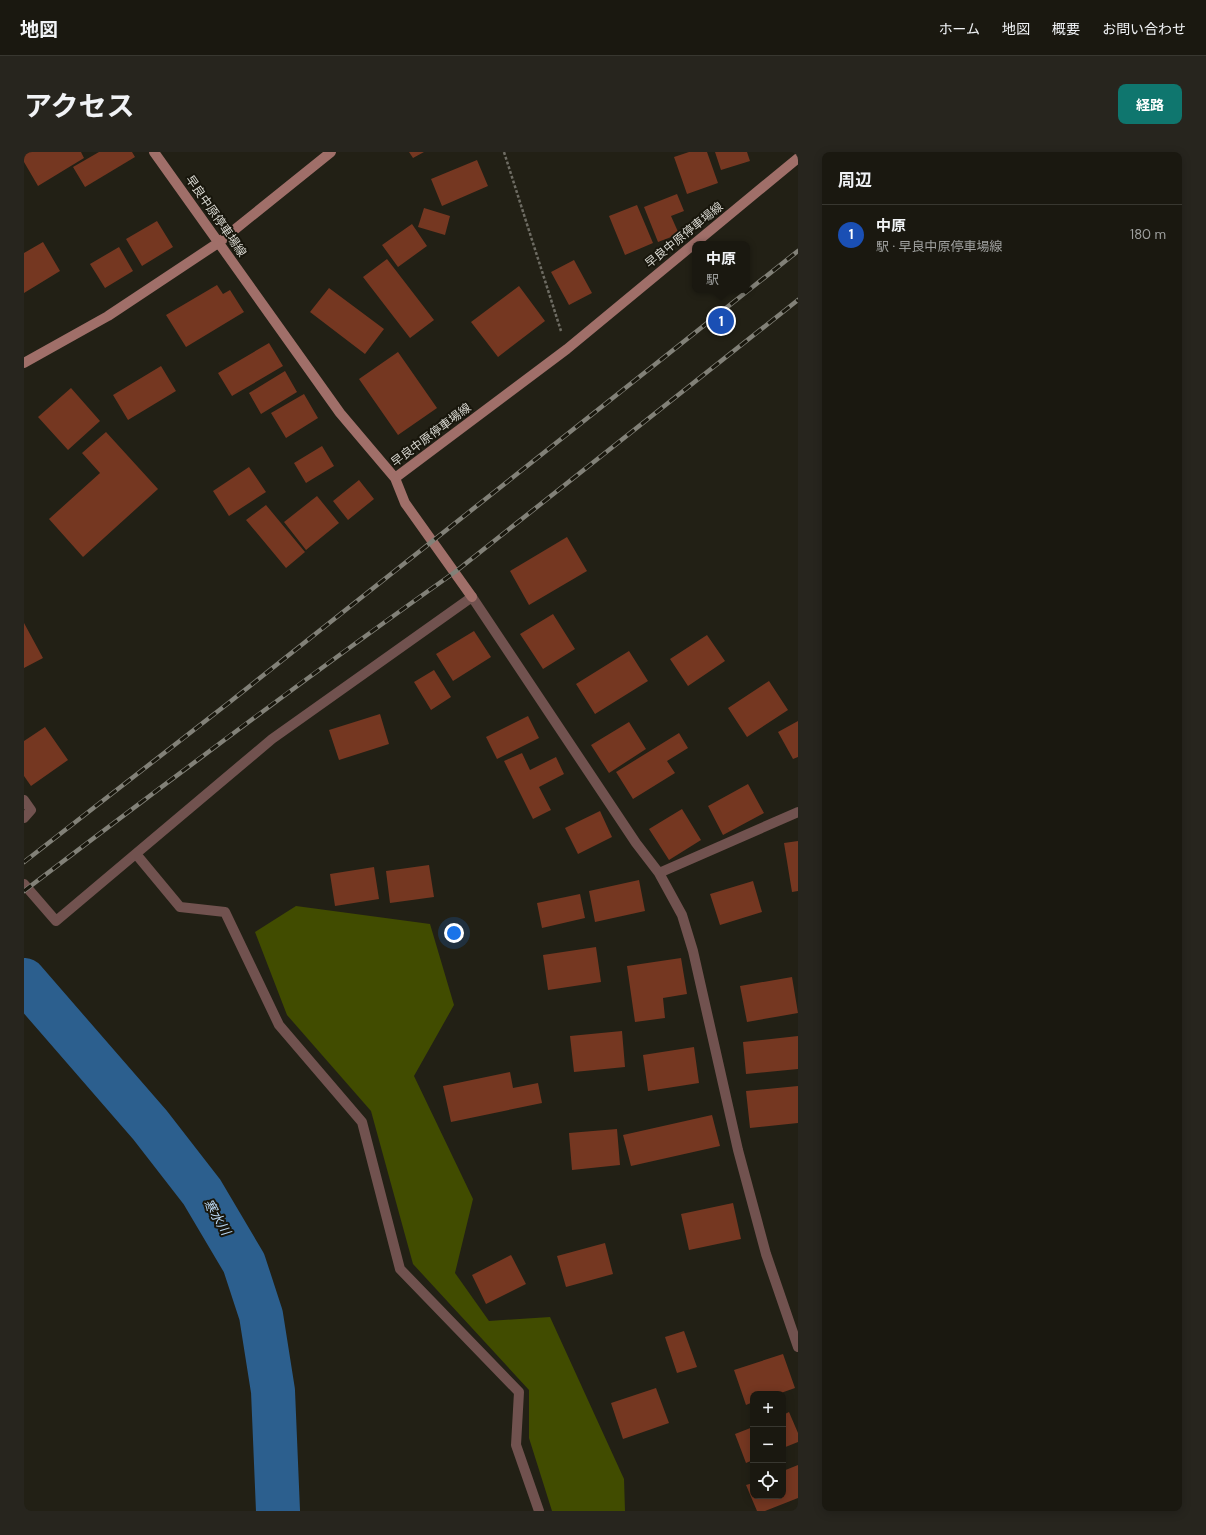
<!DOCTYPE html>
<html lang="ja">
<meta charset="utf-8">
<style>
:root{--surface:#1a1810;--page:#27251e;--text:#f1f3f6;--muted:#9fa09f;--line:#383730;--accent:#0f766e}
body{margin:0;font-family:"DM Sans","Noto Sans JP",sans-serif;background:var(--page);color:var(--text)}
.controls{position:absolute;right:12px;bottom:12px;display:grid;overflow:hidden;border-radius:8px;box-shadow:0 2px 10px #0003}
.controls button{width:36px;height:36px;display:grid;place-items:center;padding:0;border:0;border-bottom:1px solid var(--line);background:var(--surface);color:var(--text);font:20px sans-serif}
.you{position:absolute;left:430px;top:781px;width:14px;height:14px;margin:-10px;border:3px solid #fff;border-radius:50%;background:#1a73e8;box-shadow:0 0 0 6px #1a73e833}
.badge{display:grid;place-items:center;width:26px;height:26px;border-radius:50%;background:var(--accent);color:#fff;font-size:13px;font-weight:700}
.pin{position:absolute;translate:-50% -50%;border:2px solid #fff;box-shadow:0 1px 4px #0006}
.popup{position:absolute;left:668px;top:89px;width:58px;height:52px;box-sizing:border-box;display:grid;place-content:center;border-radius:8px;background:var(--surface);filter:drop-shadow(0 1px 3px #0005);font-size:13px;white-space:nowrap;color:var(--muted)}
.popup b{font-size:15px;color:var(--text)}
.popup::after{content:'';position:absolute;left:50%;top:100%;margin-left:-8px;border:8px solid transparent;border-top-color:var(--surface)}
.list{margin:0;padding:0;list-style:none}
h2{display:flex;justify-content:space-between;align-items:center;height:52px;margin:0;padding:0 16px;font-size:17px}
h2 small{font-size:13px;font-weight:400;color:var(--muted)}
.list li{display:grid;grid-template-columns:26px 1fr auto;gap:12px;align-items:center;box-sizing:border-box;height:60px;padding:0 16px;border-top:1px solid var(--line)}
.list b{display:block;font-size:15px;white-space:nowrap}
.list p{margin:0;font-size:13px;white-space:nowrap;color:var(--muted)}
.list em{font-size:13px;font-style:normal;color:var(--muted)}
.icon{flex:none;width:22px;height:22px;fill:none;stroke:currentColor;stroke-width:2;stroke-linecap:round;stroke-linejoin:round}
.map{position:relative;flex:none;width:774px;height:1359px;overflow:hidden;border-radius:8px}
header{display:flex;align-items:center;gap:24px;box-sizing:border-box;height:56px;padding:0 20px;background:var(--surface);border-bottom:1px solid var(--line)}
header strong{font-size:19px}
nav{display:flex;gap:22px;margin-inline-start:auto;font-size:14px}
.intro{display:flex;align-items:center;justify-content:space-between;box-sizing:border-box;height:96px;padding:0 24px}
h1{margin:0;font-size:28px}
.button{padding:10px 18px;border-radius:8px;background:var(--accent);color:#fff;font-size:14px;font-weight:700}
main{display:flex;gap:24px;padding:0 24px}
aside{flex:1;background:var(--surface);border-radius:8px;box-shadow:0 2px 10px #0003}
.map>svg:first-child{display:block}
.forest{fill:#414c00}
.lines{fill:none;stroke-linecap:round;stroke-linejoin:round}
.river{stroke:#2c5f8e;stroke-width:44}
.building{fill:#753721}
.path{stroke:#6e6c63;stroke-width:2.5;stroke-dasharray:3 2;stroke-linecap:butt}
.street{stroke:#71524f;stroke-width:10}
.secondary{stroke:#a06f69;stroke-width:10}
.rail-casing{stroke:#828178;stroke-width:4.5}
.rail{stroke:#18160c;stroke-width:3;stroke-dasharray:9;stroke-linecap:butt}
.labels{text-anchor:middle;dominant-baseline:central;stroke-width:4;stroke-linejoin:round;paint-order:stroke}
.street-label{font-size:12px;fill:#d7d6cf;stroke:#18160c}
.water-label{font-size:13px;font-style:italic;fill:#b8d5f1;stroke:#18160c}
</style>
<header>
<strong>地図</strong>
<nav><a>ホーム</a><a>地図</a><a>概要</a><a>お問い合わせ</a></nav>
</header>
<div class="intro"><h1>アクセス</h1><a class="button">経路</a></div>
<main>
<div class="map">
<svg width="774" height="1359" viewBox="0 0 774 1359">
<rect width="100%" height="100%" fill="#222015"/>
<path class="forest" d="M272 754 406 772 430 853 390 924 449 1047 431 1121 465 1169 526 1165 600 1327 601 1359H528L505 1286V1238L389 1112 347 959 263 863 231 780Z"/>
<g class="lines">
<path class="river" d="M0 828 126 973 178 1040 220 1111 237 1163 249 1239 254 1359"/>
</g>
<path class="building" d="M5 0H57L60 6 14 34 0 10V3Z
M75 0H108L111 5 61 35 49 15Z
M385 0H400L389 6Z
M665 0H683L694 31 663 42 650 5Z
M691 0H723L726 9 697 18Z
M453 8 464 34 418 54 407 27Z
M653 42 660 59 647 64 655 82 634 90 620 55Z
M613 53 629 91 601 103 585 64Z
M400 56 426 64 421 83 394 75Z
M133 69 149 95 118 114 102 87Z
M388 72 403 94 374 115 358 93Z
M19 90 36 119 0 141V101Z
M95 95 109 119 81 136 66 112Z
M363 107 410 168 386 186 339 125Z
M550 108 568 141 545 153 527 120Z
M193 133 199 142 206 138 220 160 162 195 142 163Z
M495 134 521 169 474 205 447 170Z
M305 136 360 177 341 202 286 160Z
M245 191 259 214 208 244 194 221Z
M374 200 413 256 374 283 335 227Z
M137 214 152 239 104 268 89 243Z
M261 219 273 240 237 262 225 241Z
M47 236 76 269 44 298 14 265Z
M280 242 294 266 262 286 247 261Z
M82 280 134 337 59 405 25 367 76 321 58 301Z
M298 294 310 314 282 331 270 311Z
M225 315 242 340 205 364 189 339Z
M335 328 350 347 324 368 309 349Z
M293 344 315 371 282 398 260 370Z
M242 353 281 400 262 416 222 368Z
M543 385 563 419 505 453 486 419Z
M529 462 551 497 519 517 496 482Z
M0 471 19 506 0 516Z
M450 479 467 505 429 529 412 502Z
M683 483 701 509 664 534 646 507Z
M605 499 624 529 571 562 552 532Z
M410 518 427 545 407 558 390 530Z
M745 529 764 558 723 585 704 556Z
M356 562 365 592 315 608 305 578Z
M504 564 515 586 473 607 462 585Z
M774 569V605L769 607 754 580Z
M605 570 622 597 585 621 567 593Z
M21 575 44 608 7 634 0 624V589Z
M655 581 664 596 643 609 651 621 609 647 592 620Z
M498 601 506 618 532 605 540 622 515 635 527 658 509 667 480 609Z
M724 632 740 661 699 683 684 654Z
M658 657 677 688 645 708 625 677Z
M576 659 588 685 554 702 541 676Z
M774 689V739L768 740 760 691Z
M405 713 410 745 366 751 362 719Z
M350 715 355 747 311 754 306 722Z
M615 728 621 759 571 770 565 739Z
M729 729 738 760 696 773 686 742Z
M556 742 561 766 518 776 513 751Z
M572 795 577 830 524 838 519 803Z
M657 806 663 842 639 846 641 866 611 870 603 814Z
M768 825 774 861 723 870 716 834Z
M598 879 601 915 550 920 546 884Z
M774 884V917L722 922 719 890Z
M670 895 675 931 624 939 619 903Z
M486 920 489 936 514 931 518 951 427 970 419 934Z
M774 934V971L726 976 722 939Z
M688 963 696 994 607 1014 599 983Z
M593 977 596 1013 548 1018 545 981Z
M709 1051 717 1087 665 1098 657 1062Z
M581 1091 589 1122 542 1135 533 1104Z
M487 1103 502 1132 462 1152 448 1123Z
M660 1179 673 1215 653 1221 641 1185Z
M759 1202 771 1236 754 1242H729V1250L722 1253 710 1218Z
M632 1236 645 1271 599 1287 587 1251Z
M765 1260 774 1281V1290L759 1296V1263Z
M729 1275V1308L722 1311 711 1282Z
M774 1313V1346L741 1359H733L722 1333 729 1331V1344H759V1319Z"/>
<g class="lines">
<path class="path" d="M480 0 537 179"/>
<path class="street" d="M0 648 7 658 0 666
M112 702 156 755 201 760 255 873 338 970 376 1117 495 1240 492 1293 515 1359
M635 721 774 660
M0 732 32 769 248 587 448 445 612 691 635 721 658 763 669 799 714 998 742 1102 774 1195"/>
<path class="secondary" d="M130 0 316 261 371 326 381 351 448 445
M0 211 84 164 194 91 307 0
M371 326 543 197 774 6"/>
<g class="rail-casing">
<path id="rail" d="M0 710C69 656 138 603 207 549 396 399 585 249 774 99
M0 739C142 631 285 523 431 420L774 148"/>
</g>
<use href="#rail" class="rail"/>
</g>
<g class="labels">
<g class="street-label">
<text transform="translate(192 64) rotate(55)">早良中原停車場線</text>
<text transform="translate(660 83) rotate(-39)">早良中原停車場線</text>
<text transform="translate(407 283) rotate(-37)">早良中原停車場線</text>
</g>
<g class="water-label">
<text transform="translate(193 1065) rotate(59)">寒水川</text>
</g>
</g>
</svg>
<div class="controls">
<button>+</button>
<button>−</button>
<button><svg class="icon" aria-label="locate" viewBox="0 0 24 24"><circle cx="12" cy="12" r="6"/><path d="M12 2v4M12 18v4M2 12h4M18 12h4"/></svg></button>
</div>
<div class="you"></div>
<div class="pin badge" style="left:697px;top:169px;background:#1a4fb4">1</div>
<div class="popup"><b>中原</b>駅</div>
</div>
<aside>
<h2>周辺<small></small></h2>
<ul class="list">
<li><span class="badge" style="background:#1a4fb4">1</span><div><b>中原</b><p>駅 · 早良中原停車場線</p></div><em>180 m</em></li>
</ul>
</aside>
</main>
